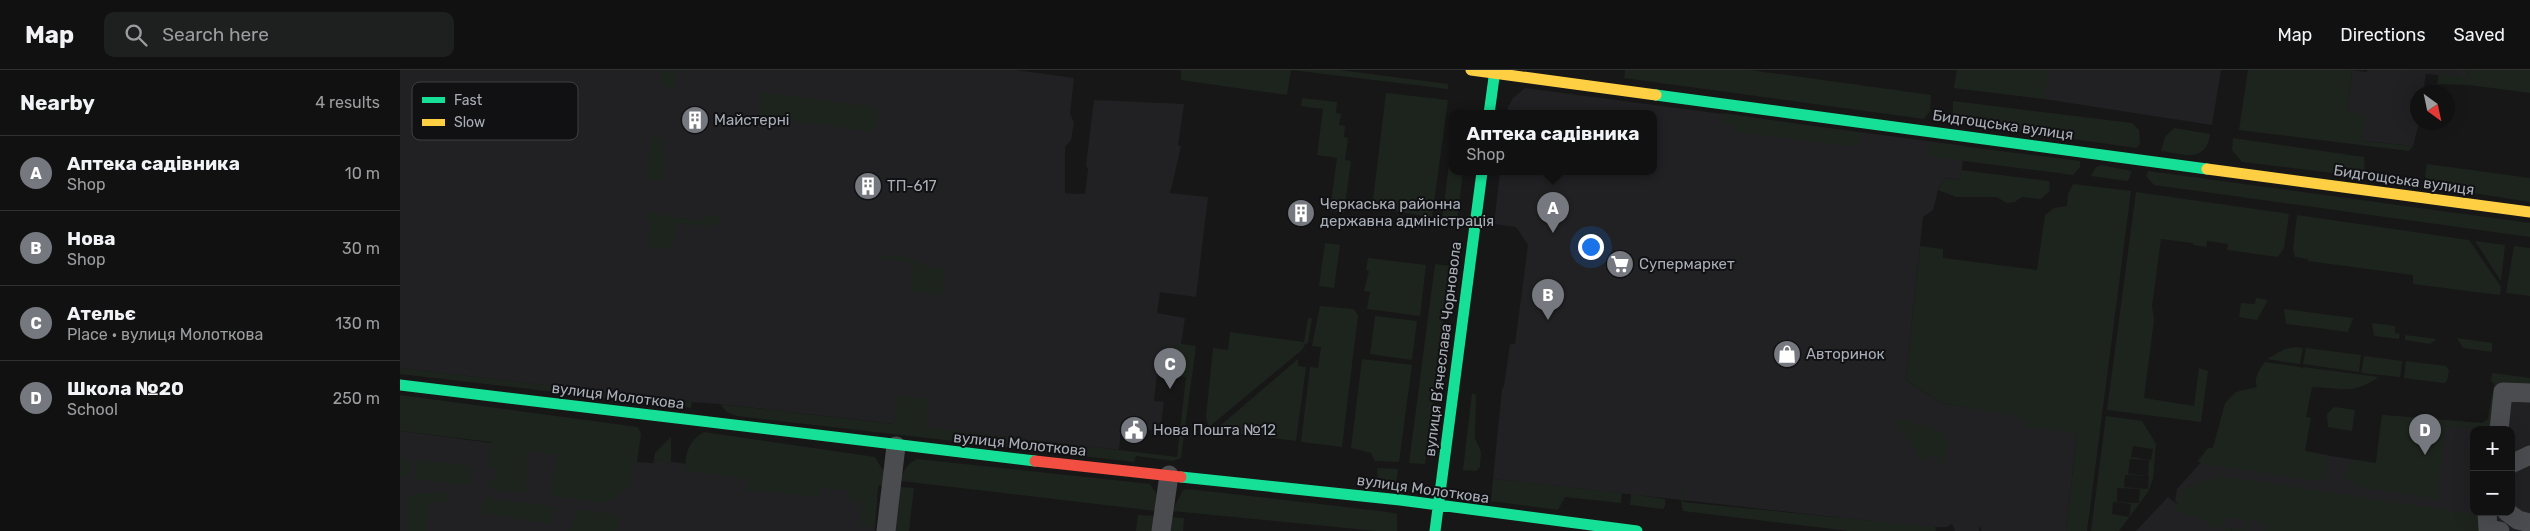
<!DOCTYPE html>
<meta charset="utf-8">
<style>
:root{--surface:#111;--page:#1e1f1f;--text:#f1f3f6;--muted:#9c9d9f;--line:#303131;--accent:#75797f}
body{margin:0;font-family:Rubik,sans-serif;background:var(--page);color:var(--text)}
.controls{position:absolute;right:15px;bottom:15px;display:grid;overflow:hidden;border-radius:10px;box-shadow:0 5px 20px #0002}
.controls button{width:45px;height:45px;display:grid;place-items:center;padding:0;border:0;border-bottom:1px solid var(--line);background:var(--surface);color:var(--text);font:25px sans-serif}
.compass{position:absolute;left:2010px;top:15px;width:45px;height:45px;border-radius:50%;background:var(--surface);box-shadow:0 5px 20px #0002;rotate:147deg}
.you{position:absolute;left:1190px;top:176px;width:18px;height:18px;margin:-12px;border:4px solid #fff;border-radius:50%;background:#1a73e8;box-shadow:0 0 0 8px #1a73e833}
.badge{display:grid;place-items:center;width:32px;height:32px;border-radius:50%;background:var(--accent);color:#fff;font-size:16px;font-weight:700}
.pin{position:absolute;translate:-50% -41px;filter:drop-shadow(0 1px 2px #0008)}
.pin::after{content:'';position:absolute;top:26px;width:18px;height:15px;background:inherit;clip-path:polygon(0 0,100% 0,50% 100%)}
.popup{position:absolute;left:1049px;top:40px;width:208px;height:65px;box-sizing:border-box;display:grid;place-content:center;border-radius:10px;background:var(--surface);filter:drop-shadow(0 1px 4px #0005);font-size:16px;white-space:nowrap;color:var(--muted)}
.popup b{font-size:19px;color:var(--text)}
.popup::after{content:'';position:absolute;left:50%;top:100%;margin-left:-10px;border:10px solid transparent;border-top-color:var(--surface)}
.list{margin:0;padding:0;list-style:none}
h2{display:flex;justify-content:space-between;align-items:center;height:65px;margin:0;padding:0 20px;font-size:21px}
h2 small{font-size:16px;font-weight:400;color:var(--muted)}
.list li{display:grid;grid-template-columns:32px 1fr auto;gap:15px;align-items:center;box-sizing:border-box;height:75px;padding:0 20px;border-top:1px solid var(--line)}
.list b{display:block;font-size:19px;white-space:nowrap}
.list p{margin:0;font-size:16px;white-space:nowrap;color:var(--muted)}
.list em{font-size:16px;font-style:normal;color:var(--muted)}
.icon{flex:none;width:28px;height:28px;fill:none;stroke:currentColor;stroke-width:2;stroke-linecap:round;stroke-linejoin:round}
.map{position:relative;flex:none;width:2130px;height:461px;overflow:hidden}
header{display:flex;align-items:center;gap:30px;box-sizing:border-box;height:70px;padding:0 25px;background:var(--surface);border-bottom:1px solid var(--line)}
header strong{font-size:24px}
nav{display:flex;gap:28px;margin-inline-start:auto;font-size:18px}
.search{width:350px;height:45px;background:var(--page);display:flex;align-items:center;gap:12px;box-sizing:border-box;padding:0 18px;border-radius:10px;color:var(--muted);font-size:19px}
main{display:flex}
aside{flex:1;background:var(--surface)}
.map>svg:first-child{display:block}
.built{fill:#212123;fill-rule:evenodd}
.green{fill:#1d241d;fill-rule:evenodd}
.lines{fill:none;stroke-linecap:round;stroke-linejoin:round}
.street{stroke:#4b4c50;stroke-width:19}
.fast{stroke:#16e098;stroke-width:11}
.slow{stroke:#ffcf43;stroke-width:11}
.jam{stroke:#f24e42;stroke-width:11}
.labels{text-anchor:middle;dominant-baseline:central;stroke-width:4;stroke-linejoin:round;paint-order:stroke}
.poi-label{font-size:15px;fill:#a8aeb7;stroke:#111113;text-anchor:start}
.street-label{font-size:15px;fill:#a8aeb7;stroke:#111113}
.key{fill:#111113;stroke:#3e4044;stroke-width:1}
.key-label{font-size:14px;fill:#a8aeb7}
</style>
<header>
<strong>Map</strong>
<div class="search"><svg class="icon" aria-label="search" viewBox="0 0 24 24"><circle cx="10" cy="10" r="6"/><path d="M15 15l6 6"/></svg>Search here</div>
<nav><a>Map</a><a>Directions</a><a>Saved</a></nav>
</header>
<main>
<aside>
<h2>Nearby<small>4 results</small></h2>
<ul class="list">
<li><span class="badge">A</span><div><b>Аптека садівника</b><p>Shop</p></div><em>10 m</em></li>
<li><span class="badge">B</span><div><b>Нова</b><p>Shop</p></div><em>30 m</em></li>
<li><span class="badge">C</span><div><b>Ательє</b><p>Place · вулиця Молоткова</p></div><em>130 m</em></li>
<li><span class="badge">D</span><div><b>Школа №20</b><p>School</p></div><em>250 m</em></li>
</ul>
</aside>
<div class="map">
<svg width="2130" height="461" viewBox="0 0 2130 461">
<rect width="100%" height="100%" fill="#171717"/>
<path class="built" d="M0 0H616L674 8 670 44 674 52 671 70 665 77V123L674 124H685L688 99 686 95 694 30 784 34 778 75 781 76 771 120 769 123 808 127 796 227 760 222 757 243 785 248 781 274 789 276 786 306 757 304 754 331 764 332 760 361 721 358 719 380 320 334 278 331 0 298Z
M1557 0H1821L1812 55 1644 29 1554 18Z
M1952 0 1967 2V0H2068L2067 7 2026 4 2023 22H2018L2019 53 2013 76 1962 71 1947 42Z
M1125 18 1565 76 1560 110 1545 108 1538 120 1533 140 1523 147 1506 310 1542 333 1678 355 1666 461H1582L1579 455V461H1555L1552 454 1547 457H1525L1093 409 1102 319 1104 316 1110 274H1115L1128 175 1116 157 1094 154 1100 102H1253V44H1107L1108 37 1113 28Z
M2095 309 2130 313V461H1736L1768 427 1780 437 1775 431 1777 419 1813 379 1905 382 1976 393 1982 345 2082 353 2088 349ZM2074 360H2111V442H2074Z
M0 361 235 392 253 393 254 390 478 416 475 461H0Z"/>
<path class="green" d="M262 0H277L275 17 268 19 260 11Z
M781 0H940L1048 14V19L891 0 887 25 781 10Z
M1225 0H1350L1531 25 1530 41 1524 49 1224 8Z
M1557 0H1648L1644 29 1554 18Z
M1848 0H1952L1947 42 1965 44 1962 71 2013 76 2009 81 1839 60Z
M2068 0H2130V23L2069 15 2037 14 2039 3 2067 7Z
M362 22 479 38 474 62 359 46Z
M986 23 1048 30 1032 147 972 138Z
M902 28 937 32 936 43 941 44 939 55 945 56 944 67 948 68 945 90 951 91 944 143 930 141 937 88 917 85 923 39 901 36Z
M1553 31 1732 53 1739 60 1740 74 1737 78 1553 52Z
M1323 43 1461 63 1459 77 1332 61 1333 55 1323 53Z
M1774 58 1810 64C1806 94 1783 84 1761 81L1765 67Z
M1053 65V102H1063L1057 151 1042 149Z
M252 66 259 67 264 74 261 83 267 85 262 112 245 108Z
M1833 68 1964 87 1965 107 1842 92 1832 80Z
M1530 72 1680 91V97L1673 105 1527 86Z
M2027 94 2130 108V132L2029 116 2025 106Z
M1701 95 1732 101 1728 111 1691 106 1695 98Z
M1561 100 1649 111 1650 121 1641 129 1622 127 1615 132 1607 133 1597 127H1556L1538 120 1545 108 1560 110Z
M1748 101 2130 153V167L1754 115 1746 106Z
M1673 114 1731 121 1687 461H1666L1677 364 1625 356 1621 347 1542 333 1506 310 1520 176 1543 179V188L1637 200 1645 145 1654 138 1667 136 1668 124Z
M1736 122 1889 144 1884 178 1878 187 1827 180 1828 174 1807 171 1806 177 1793 175V173L1761 169 1752 236 1754 250 1744 328 1794 336 1799 298 1808 301 1801 352 1707 340Z
M247 143 297 150 307 146 322 145 320 155 313 153 312 157 277 153 272 179 248 177 251 150 246 149Z
M1897 145 2069 170 2101 217 2100 225 2013 214V205L1908 191V189L1895 187 1893 179Z
M2075 171 2105 175 2101 211Z
M925 173 940 175 934 218 919 216Z
M2114 176 2130 178V226L2106 223Z
M475 184 509 188 529 197 545 199 541 226 510 221 513 193 475 187Z
M968 188 1026 195 1020 246 967 239 970 222 964 221 969 201 966 200Z
M1035 194 1050 196 1025 394 1009 393Z
M1856 228 1868 230 1857 250 1839 247 1841 233 1855 234Z
M920 236 954 239 958 245 942 377 901 372 910 297 918 298 921 277 912 276Z
M1884 239 1953 248V249L1948 262 1888 254H1886Z
M975 246 1017 251 1012 290 970 284Z
M908 248H912L908 273 905 274 903 279 809 357 806 347 813 278 828 280 830 262 904 272Z
M1972 253 1995 256V263L2000 264 1999 269 1974 266Z
M2005 265 2037 269 2030 274 2005 270Z
M2057 268 2092 273V282L2063 278Z
M775 273 796 276 781 388 773 391 736 386 734 392 337 346 327 342 320 334 493 354 498 325 528 329 525 357 777 387 786 307 771 305Z
M1896 277 1903 278 1900 294 1867 289 1885 279Z
M1906 278 1961 285 1959 302 1903 294Z
M1964 286 2002 291 2000 307 1961 303Z
M898 289V296L906 297 896 371 814 361Z
M962 289 1012 295 999 392 975 391 971 383 951 378Z
M2006 291 2046 296 2049 300 2047 311 2044 313 2004 308Z
M1865 292 1900 297 1903 299V297L1979 307C1952 325 1942 318 1912 317L1906 347 1911 348 1905 381 1927 385V403L1921 411 1803 394 1798 391 1808 378H1813L1825 333 1836 322 1857 317C1853 309 1860 298 1865 292Z
M0 298 292 332 291 338 0 304Z
M2092 303 2130 308V323L2103 322 2091 311Z
M1072 323 1076 325 1075 368 1081 382 1080 397 1076 401 1063 400Z
M0 325 238 357 241 364 237 392H235L228 419 205 433 150 426 157 384 127 381 125 423 88 419 89 410 95 411 97 398 88 397 91 372 0 361Z
M2092 326 2099 328V360L2046 356 2037 429 1954 416 1944 406 1947 396 1954 390 1976 393 1982 345 2082 353 2088 349Z
M1934 337 1955 340 1952 361 1928 357 1927 344Z
M1706 346 1742 351 1756 374 1753 409 1748 422 1719 461H1691ZM1733 376 1753 379 1751 390 1731 387ZM1730 389 1749 390 1748 406 1728 404ZM1725 405 1749 406 1748 419 1724 417ZM1717 418 1740 419 1739 433 1717 432ZM1713 432 1731 434 1729 447 1712 444Z
M1509 348 1513 355 1533 356V360L1546 362 1545 371 1549 372 1542 399 1534 385 1521 391 1516 380 1493 351Z
M304 362 475 387 485 404 483 415 478 416 474 457 460 456 462 432 447 430V420L422 418 420 427 346 420 347 409 286 401C284 385 289 370 304 362Z
M271 367V393L254 390 255 383Z
M0 388 11 389 9 407 0 406Z
M517 389 750 414 758 426 756 441 501 411C503 400 507 394 517 389Z
M17 390 72 396 69 416 15 409Z
M977 398 998 399 996 414 978 413Z
M1821 406 1988 431V434L1993 432 2086 446 2100 461H1865L1866 453 1849 450 1847 461H1832L1809 456 1803 449 1776 441 1777 430 1783 418ZM1826 447 1846 450 1845 460 1824 457Z
M1093 409 1222 423 1221 433 1165 427 1158 440 1091 431Z
M1284 411 1283 432 1535 457 1536 461H1449L1283 441C1281 431 1279 420 1284 411Z
M500 417 514 418 509 461H495Z
M789 419 988 442 997 444V461H976L772 441 783 420Z
M34 422 48 424 46 433 30 431 26 461H6V426Z
M1231 424 1265 429V436L1263 439 1230 435Z
M83 428 156 437 151 454 81 443Z
M178 439 221 446 216 461H169Z
M738 445 756 446 754 461H736Z
M770 447 784 448 783 461H768Z"/>
<g class="lines">
<path class="street" d="M2099 360 2103 322 2130 323
M2111 394 2130 385
M2087 442 2088 459 2100 461
M2107 442 2118 450 2130 453
M486 461 496 376
M761 461 769 405"/>
<path class="fast" d="M1256 25 1807 99
M1089 44 1095 0
M0 315 635 391
M781 407 1000 430 1237 461
M1035 461 1082 102"/>
<path class="slow" d="M1071 0 1256 25
M1807 99 2130 142"/>
<path class="jam" d="M635 391 781 407"/>
</g>
<defs>
<g id="building-disc" transform="scale(1.4375)"><circle r="9.5" fill="#75797f" stroke="#111113"/><path d="M-4-6H4V6H1V3H-1V6H-4ZM-2.5-4.3h1.7v1.8h-1.7ZM.8-4.3h1.7v1.8H.8ZM-2.5-1h1.7V.8h-1.7ZM.8-1h1.7V.8H.8Z" fill="#fff"/></g>
<g id="supermarket-disc" transform="scale(1.4375)"><circle r="9.5" fill="#75797f" stroke="#111113"/><path d="M-6-5.5h2.5l.6 2H6L4.5 2H-2.5L-4.4-4H-6ZM-1.5 3.2a1.3 1.3 0 1 0 .1 0ZM3 3.2a1.3 1.3 0 1 0 .1 0Z" fill="#fff"/></g>
<g id="shop-disc" transform="scale(1.4375)"><circle r="9.5" fill="#75797f" stroke="#111113"/><path d="M-5-2.5h2.3a2.7 3.5 0 0 1 5.4 0H5L5.5 6h-11ZM-1.5-2.5h3a1.5 2.3 0 0 0-3 0Z" fill="#fff"/></g>
<g id="civic-disc" transform="scale(1.4375)"><circle r="9.5" fill="#75797f" stroke="#111113"/><path d="M-.6-6.5H3V-4.5H.6V-3L4-1V1h2V6H-6V1h2V-1L-.6-3ZM-1.2 2.5V6h2.4V2.5Z" fill="#fff"/></g>
</defs>
<g fill-rule="evenodd">
<use href="#building-disc" x="295" y="50"/>
<use href="#building-disc" x="468" y="116"/>
<use href="#building-disc" x="901" y="143"/>
<use href="#supermarket-disc" x="1220" y="194"/>
<use href="#shop-disc" x="1387" y="284"/>
<use href="#civic-disc" x="734" y="360"/>
</g>
<g class="labels">
<g class="poi-label">
<text x="314" y="50">Майстерні</text>
<text x="487" y="116">ТП-617</text>
<text x="920" y="134">Черкаська районна<tspan x="920" dy="17">державна адміністрація</tspan></text>
<text x="1239" y="194">Супермаркет</text>
<text x="1406" y="284">Авторинок</text>
<text x="753" y="360">Нова Пошта №12</text>
</g>
<g class="street-label">
<text transform="translate(1603 55) rotate(8)">Бидгощська вулиця</text>
<text transform="translate(2004 110) rotate(8)">Бидгощська вулиця</text>
<text transform="translate(1043 279) rotate(-83)">вулиця Вʼячеслава Чорновола</text>
<text transform="translate(218 326) rotate(7)">вулиця Молоткова</text>
<text transform="translate(620 374) rotate(6)">вулиця Молоткова</text>
<text transform="translate(1023 419) rotate(8)">вулиця Молоткова</text>
</g>
</g>
<rect x="12" y="12" width="166" height="58" rx="8" class="key"/>
<rect x="22" y="27" width="23" height="6" fill="#16e098"/>
<rect x="22" y="49" width="23" height="7" fill="#ffcf43"/>
<g class="key-label">
<text x="54" y="35">Fast</text>
<text x="54" y="57">Slow</text>
</g>
</svg>
<div class="controls">
<button>+</button>
<button>−</button>
</div>
<svg class="compass" viewBox="-18 -18 36 36"><path d="M0-13l5 13h-10z" fill="#e53935"/><path d="M0 13l5-13h-10z" fill="#9c9d9f"/></svg>
<div class="you"></div>
<div class="pin badge" style="left:1153px;top:163px">A</div>
<div class="popup"><b>Аптека садівника</b>Shop</div>
<div class="pin badge" style="left:1148px;top:250px">B</div>
<div class="pin badge" style="left:770px;top:319px">C</div>
<div class="pin badge" style="left:2025px;top:385px">D</div>
</div>
</main>
